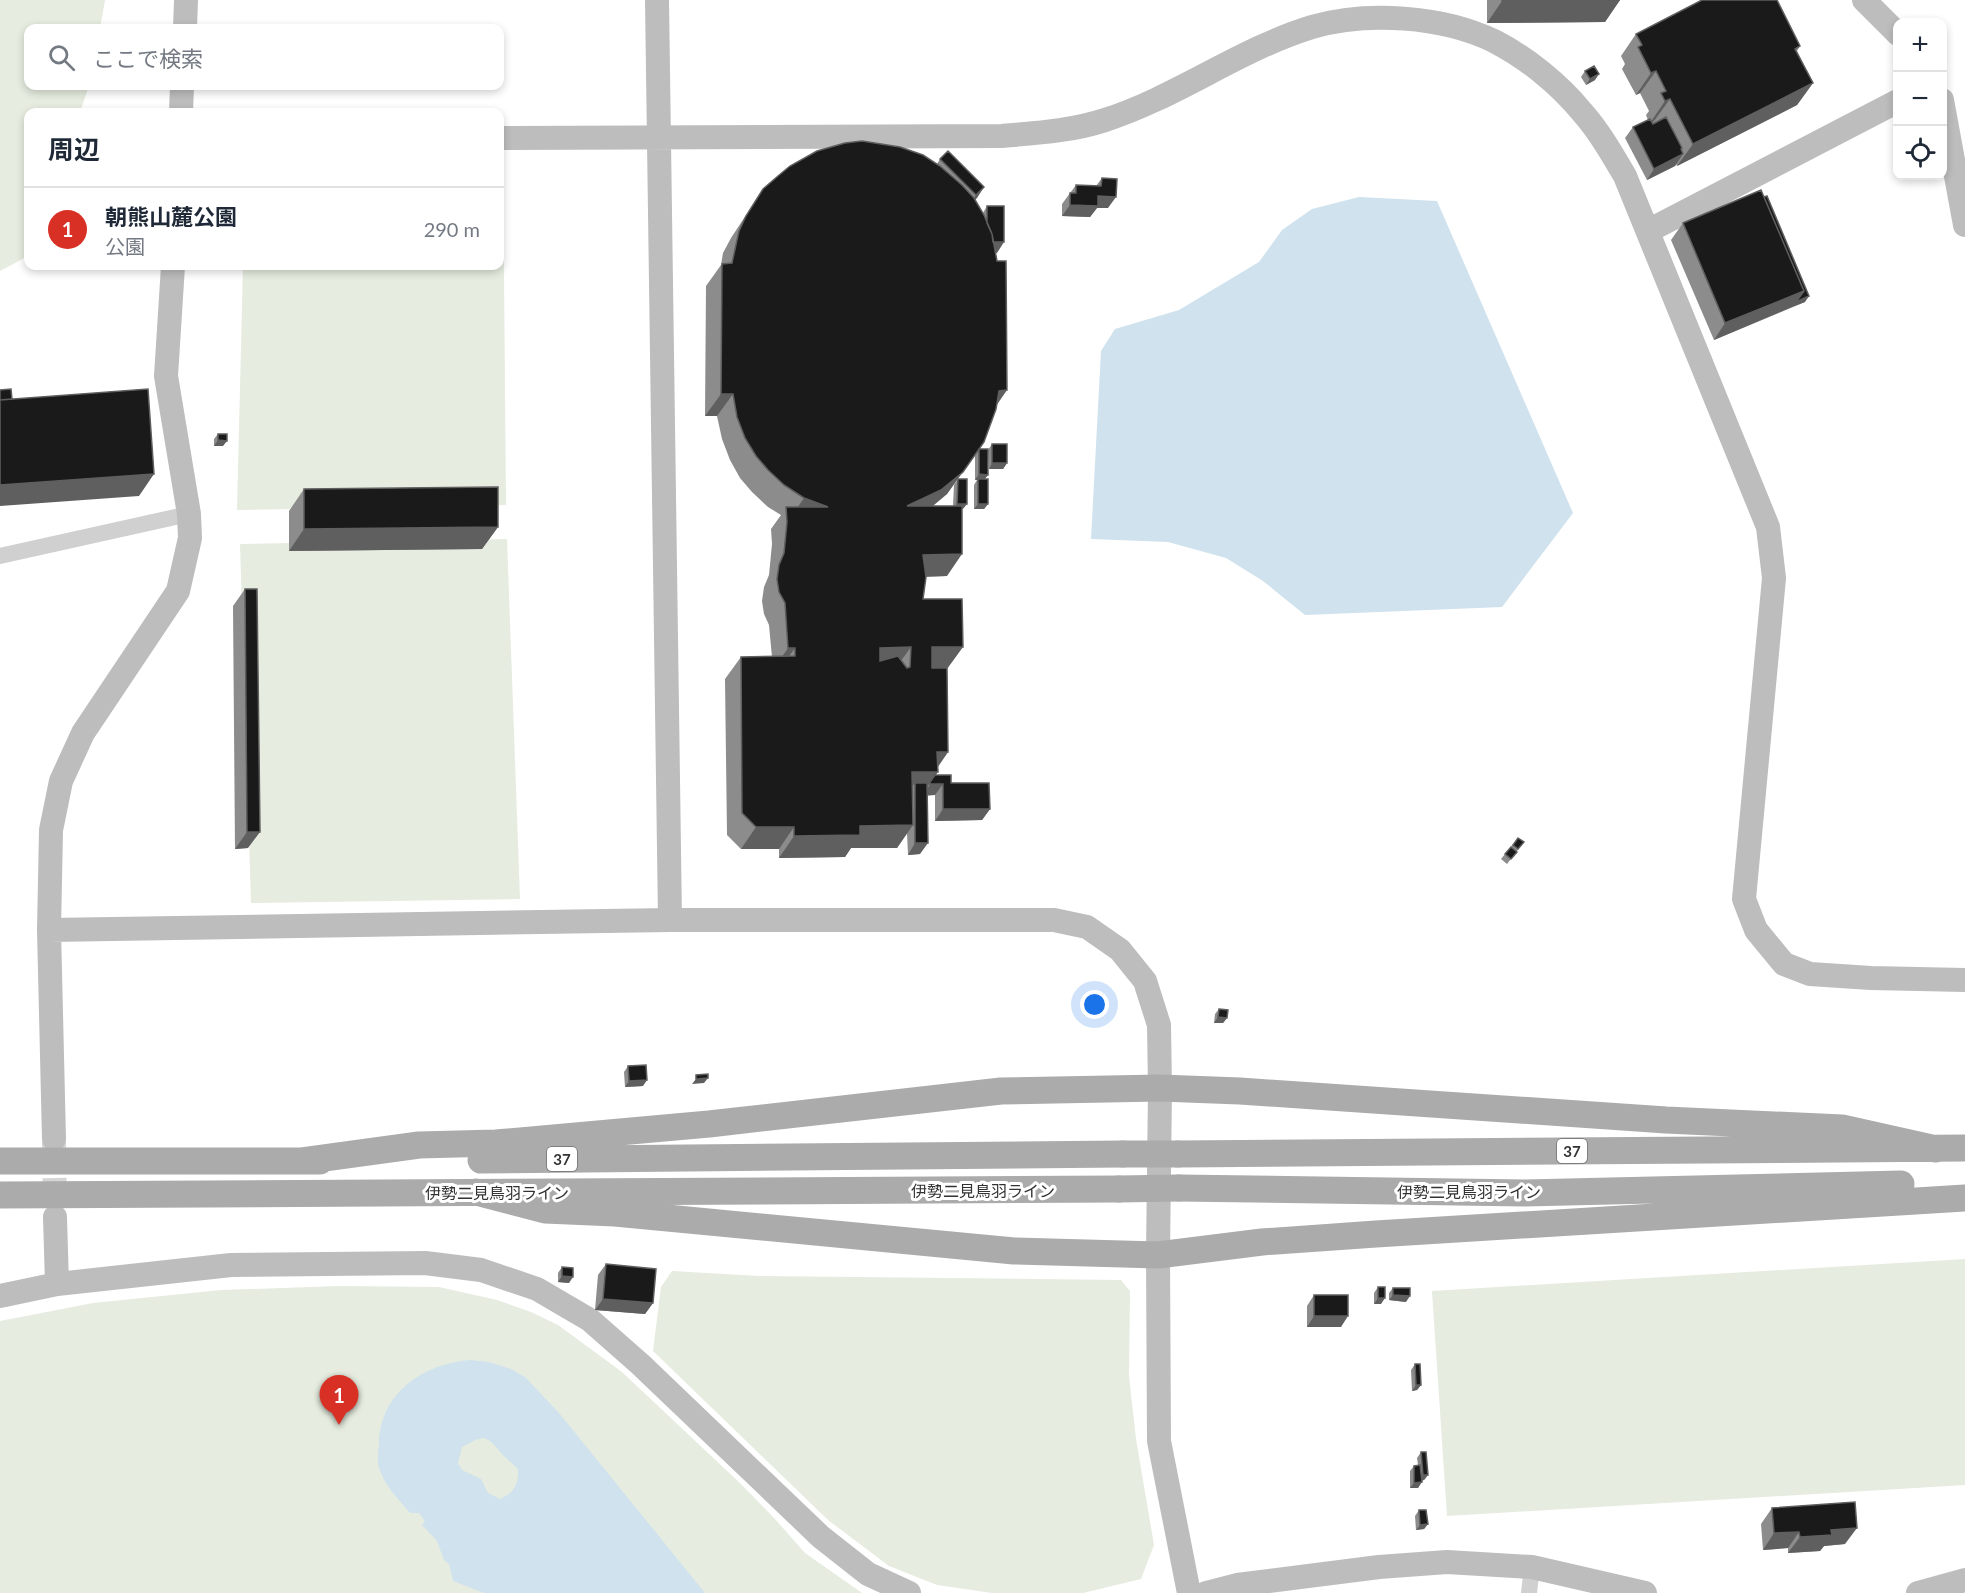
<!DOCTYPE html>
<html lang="ja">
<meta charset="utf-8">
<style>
:root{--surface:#fff;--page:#f6f6f7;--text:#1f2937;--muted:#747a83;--line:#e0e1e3;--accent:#d93025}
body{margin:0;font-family:Lato,"Noto Sans JP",sans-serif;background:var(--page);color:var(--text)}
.controls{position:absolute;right:18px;top:18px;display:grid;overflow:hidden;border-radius:12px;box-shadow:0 3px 9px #0003}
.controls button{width:54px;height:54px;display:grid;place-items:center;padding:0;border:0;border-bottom:2px solid var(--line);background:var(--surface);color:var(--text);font:30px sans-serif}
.you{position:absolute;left:1095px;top:1005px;width:21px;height:21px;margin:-15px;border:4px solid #fff;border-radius:50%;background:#1a73e8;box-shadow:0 0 0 9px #1a73e833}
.badge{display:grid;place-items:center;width:39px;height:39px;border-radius:50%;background:var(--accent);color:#fff;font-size:20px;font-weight:700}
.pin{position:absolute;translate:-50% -50px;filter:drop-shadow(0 2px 3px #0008)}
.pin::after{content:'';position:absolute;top:32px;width:21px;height:18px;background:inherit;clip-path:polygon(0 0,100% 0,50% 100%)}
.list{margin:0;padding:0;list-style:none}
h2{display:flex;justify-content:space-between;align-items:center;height:78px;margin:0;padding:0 24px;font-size:26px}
h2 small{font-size:20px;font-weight:400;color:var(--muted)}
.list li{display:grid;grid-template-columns:39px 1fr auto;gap:18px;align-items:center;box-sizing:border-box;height:84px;padding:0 24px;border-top:2px solid var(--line)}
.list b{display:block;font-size:22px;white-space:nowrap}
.list p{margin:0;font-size:20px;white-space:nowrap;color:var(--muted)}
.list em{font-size:20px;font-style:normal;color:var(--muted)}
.icon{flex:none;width:33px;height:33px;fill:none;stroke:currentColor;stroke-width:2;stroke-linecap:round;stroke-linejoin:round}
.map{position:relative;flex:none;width:1965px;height:1593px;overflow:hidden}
.search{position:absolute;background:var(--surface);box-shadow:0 3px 9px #0003;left:24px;top:24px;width:480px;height:66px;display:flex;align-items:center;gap:15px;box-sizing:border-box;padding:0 21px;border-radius:12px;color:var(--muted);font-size:22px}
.panel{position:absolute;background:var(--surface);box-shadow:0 3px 9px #0003;left:24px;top:108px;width:480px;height:162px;border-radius:12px}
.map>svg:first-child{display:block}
.green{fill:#e6ecdf}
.water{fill:#cfe2ee;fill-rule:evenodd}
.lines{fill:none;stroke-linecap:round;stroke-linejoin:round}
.secondary-tunnel{stroke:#d6d6d6;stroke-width:24;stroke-dasharray:24 12;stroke-linecap:butt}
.street{stroke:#d0d0d0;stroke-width:16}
.secondary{stroke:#bdbdbd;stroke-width:24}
.primary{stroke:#ababab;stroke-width:27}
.primary-bridge{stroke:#ababab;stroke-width:27}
.wall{fill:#8c8c8c}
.shaded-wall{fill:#5f5f5f}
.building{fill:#1a1a1a;stroke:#5f5f5f;stroke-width:1.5;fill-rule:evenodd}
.labels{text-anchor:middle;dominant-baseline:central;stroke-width:6;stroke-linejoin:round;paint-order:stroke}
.shield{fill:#fff;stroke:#707070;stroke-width:1.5}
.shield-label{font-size:15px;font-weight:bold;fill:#333}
.street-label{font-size:16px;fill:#333;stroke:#fff}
</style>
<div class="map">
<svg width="1965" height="1593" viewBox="0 0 1965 1593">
<rect width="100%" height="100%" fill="#fff"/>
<path class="green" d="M0 0H105L100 28H28V86H89L80 112H28V256L0 271Z
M500 155H503L506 505 237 510 243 266H500Z
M507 539 520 899 251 903 240 544Z
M1965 1259V1485L1447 1516 1432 1291Z
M672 1271 759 1276 1121 1280 1130 1291 1129 1376 1136 1439 1154 1545 1141 1579 1083 1593H992L937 1585 889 1566 828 1520 653 1351 661 1287Z
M339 1286 439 1287 497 1300 531 1312 558 1325 622 1372 742 1485 775 1519 805 1553 862 1593H0V1321L93 1303 221 1290Z"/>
<path class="water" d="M1359 197 1437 201 1573 513 1502 607 1305 615 1263 581 1226 558 1168 542 1091 539 1101 351 1115 329 1179 310 1259 262 1282 230 1312 209Z
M470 1360 489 1362 511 1369 525 1377 559 1413 705 1593H484L453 1581 449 1564 444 1560 437 1541 422 1525 425 1521 419 1513H410C398 1499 385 1486 379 1468 377 1461 378 1452 379 1445 379 1394 422 1364 470 1360ZM484 1438C494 1442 496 1448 503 1455 508 1460 513 1464 518 1469 519 1484 513 1494 500 1499L488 1493 481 1479 462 1470 458 1463 462 1447 475 1440Z"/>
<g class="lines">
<path class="secondary-tunnel" d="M54 1142 55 1215"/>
<path class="street" d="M0 556 189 514
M1529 1593 1532 1567"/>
<path class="secondary" d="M657 0 670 920
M1864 0 1898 34
M185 28 186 0
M1942 100 1965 225
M181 112 182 86
M500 138 1002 136C1036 133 1072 131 1105 120 1177 97 1240 49 1312 27 1367 11 1442 16 1494 41 1527 58 1559 84 1582 112 1599 131 1612 154 1625 176L1768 527 1774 578 1744 899 1756 930 1784 964 1810 974 1871 978 1965 980
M1648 231 1898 101
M49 930 670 920H1054L1087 927 1120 950 1145 981 1159 1025 1160 1088 1158 1255 1159 1441 1189 1593
M54 1139 49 930 51 830 61 781 83 733 178 591 190 538 189 514 166 376 173 266
M55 1217 57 1284
M0 1296 57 1284 231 1265 425 1263 481 1270 537 1289 590 1320 640 1364 821 1537 868 1574 909 1593
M1206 1593 1237 1585 1379 1567 1447 1562 1532 1567 1645 1593
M1918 1593 1965 1580"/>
<path class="primary" d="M1178 1154 1965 1148
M481 1160 1123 1154
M0 1161H320
M302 1161 419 1145 496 1143 709 1124 1001 1091 1160 1088 1240 1091 1666 1120 1842 1128 1936 1149
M1179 1188 1525 1193 1901 1184
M476 1192 545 1210 615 1213 1014 1251 1158 1255 1262 1242 1376 1234 1965 1198
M0 1195 1119 1189"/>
<path class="primary-bridge" d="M1123 1154H1178
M1119 1189 1179 1188"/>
</g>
<path class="wall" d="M1487 0H1620L1605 22 1487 23Z
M1636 34 1800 46 1797 51 1813 83 1797 105 1677 166 1676 164 1675 166 1647 180 1625 138 1633 127 1648 120 1646 115 1649 111 1640 93 1636 95 1622 69 1625 64 1621 56Z
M1585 71 1595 80 1586 85 1581 77Z
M940 159 984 187 975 200 983 213 987 206 997 253H996L997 406 979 449 988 475 984 479 988 504 984 509H974V485L977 480H975V455L947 494 933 506H953L954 485 958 479 963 509H962L947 576 926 577 923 599 947 669 948 752 938 767 935 775 951 783 990 809 982 820 935 821V795H927L920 854 908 855 907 833 897 848H851L845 857 779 858V849H741L727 835 725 679 741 657H772L769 625 764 614 762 601 764 587 769 575 772 544 771 529 781 515 768 507 752 492 740 478 730 460 722 439 717 416H705L706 286 721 265 723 253 731 238 763 189 937 164Z
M1102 178 1108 208H1097L1090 217 1062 216V204L1076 185 1096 186Z
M1683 223 1805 302 1714 340 1671 240Z
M218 434 223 446H214V439Z
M992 444 1007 463 1003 469H989L988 450Z
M304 489 498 527 482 549 289 551V511Z
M245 589 248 848 235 849 233 606Z
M1518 838 1524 842 1507 864 1501 859Z
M1219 1009 1227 1018 1223 1023H1214L1215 1014Z
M628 1066 643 1086 625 1087 624 1072Z
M606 1264 653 1303 645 1314 595 1310 598 1275Z
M562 1267 569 1283 558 1282V1273Z
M1378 1287 1381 1304H1374V1293Z
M1393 1288 1406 1302 1389 1300V1293Z
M1314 1295 1341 1327H1307V1306Z
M1415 1364 1421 1385 1417 1390 1412 1391 1411 1370Z
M1421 1452 1428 1475 1424 1480 1421 1481 1418 1488H1410V1471L1414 1466 1418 1465 1417 1458Z
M1772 1508 1845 1544 1824 1546 1820 1551 1788 1553V1548L1763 1550 1761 1524Z
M1419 1510 1428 1524 1424 1529 1416 1530 1415 1516Z"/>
<path class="shaded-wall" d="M1620 0 1605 22 1487 23 1502 1Z
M1656 71 1640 93 1636 95 1651 73Z
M1599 74 1595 80 1586 85 1590 79Z
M1813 83 1797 105 1677 166 1693 144Z
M1670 99 1654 121 1650 123 1665 101Z
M1683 154 1675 166 1647 180 1654 169Z
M984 187 977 198 969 206 976 195Z
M1098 196 1116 197 1108 208H1097L1090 217 1062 216 1070 205Z
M987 242H1004L997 253H980Z
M1804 291 1792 307 1714 340 1725 323Z
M1809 296 1805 302 1792 307 1796 302Z
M1007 390 992 412 999 391Z
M721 394H733L717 416H705Z
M218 440 227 441 223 446H214Z
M984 442 947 494 925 512 907 506Z
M992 463H1007L1003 469H989Z
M154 474 139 496 0 506V485Z
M979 474 988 475 984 480H975Z
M804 498 828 507 789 520Z
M957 504H967L963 509H953Z
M978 504H988L984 509H974Z
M498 527 482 549 289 551 304 529Z
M962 554 947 576 907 577 923 555Z
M911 647 895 669 868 670 880 648Z
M932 647H963L947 669H916Z
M788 648H795L779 670H773Z
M937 752H948L934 772H938L922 794 915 783 907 794 912 772Z
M930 784H943L935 795 923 796Z
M943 809H990L982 820 935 821Z
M913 825 897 848H851L845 857 779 858 794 836 860 826Z
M756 827H794L779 849H741Z
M247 832H260L248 848 235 849Z
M915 843H928L920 854 908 855Z
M1218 1017 1227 1018 1223 1023H1214Z
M708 1078 704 1083 692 1084 696 1079Z
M647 1080 643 1086 625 1087 629 1081Z
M562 1276 573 1277 569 1283 558 1282Z
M1393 1295 1410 1296 1406 1302 1389 1300Z
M1378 1298H1385L1381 1304H1374Z
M603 1299 653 1303 645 1314 595 1310Z
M1314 1316H1348L1341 1327H1307Z
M1416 1385H1421L1417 1390 1412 1391Z
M1423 1475H1428L1424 1480 1419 1481Z
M1422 1482 1418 1488H1410L1414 1483Z
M1428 1524 1424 1529 1416 1530 1420 1525Z
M1857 1528 1845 1544 1824 1546 1820 1551 1788 1553 1800 1537 1831 1530Z
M1799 1532 1788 1548 1763 1550 1774 1533Z"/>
<path class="building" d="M1502 0H1620L1502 1Z
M1702 0H1777L1800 46 1795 49 1813 83 1693 144 1670 99 1665 101 1661 93 1666 91 1656 71 1651 73 1638 47 1642 45 1636 34Z
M1594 66 1599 74 1590 79 1585 71Z
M1666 117 1682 148 1681 149 1683 154 1654 169 1633 127 1650 119 1653 124Z
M862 141 900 147 923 155 940 166 962 185 974 198 984 215 992 234 997 261H1006L1007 390 999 391 996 409 984 442 963 472 941 490 907 506H962V554L923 555 926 577 923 599H962L963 647H932V668H947L948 752H937L938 772H912L913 825 860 826V835L794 836V827H756L742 813 741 657 795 656V648H788L785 603 779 592 777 579 779 565 784 553 787 522 786 507H828L804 498 784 485 768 470 756 456 745 438 737 417 733 394H721L722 264 732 263 739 231 746 216 763 189 778 176 790 166 817 151 845 143ZM911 647 910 667 907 668 898 656 880 661V648Z
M948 151 984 187 976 195 940 159Z
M1102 178 1117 179 1116 197 1098 196V206L1070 205V193H1076V185L1101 186Z
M1761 190 1804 291 1725 323 1683 223Z
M1767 196 1809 296 1796 302 1804 291 1764 197Z
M987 206H1004V242H993L992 234 987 223Z
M11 389 12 399 0 400V390Z
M148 389 154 474 0 485V400Z
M218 434H227V441L218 440Z
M992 444H1007V463H992Z
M979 449H988V475L979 474Z
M958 479H967V504H957Z
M978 479H988V504H978Z
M498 487V527L304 529V489Z
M245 589H257L260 832H247Z
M935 775H951V783H989L990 809H943V784H930V782Z
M915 783H927L928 843H915Z
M1518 838 1524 842 1518 849 1513 845Z
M1511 847 1517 852 1511 859 1505 854Z
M1219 1009 1228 1010 1227 1018 1218 1017Z
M646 1065 647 1080 629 1081 628 1066Z
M708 1074V1078L696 1079V1075Z
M606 1264 656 1269 653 1303 603 1299Z
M562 1267 573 1268V1277L562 1276Z
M1378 1287H1385V1298H1378Z
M1393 1288H1410V1296L1393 1295Z
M1314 1295H1348V1316H1314Z
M1415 1364H1420L1421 1385H1416Z
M1421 1452H1426L1428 1475H1423Z
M1420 1465 1422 1482 1414 1483V1466Z
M1855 1502 1857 1528 1831 1530 1832 1535 1800 1537 1799 1532 1774 1533 1772 1508Z
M1419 1510H1426L1428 1524 1420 1525Z"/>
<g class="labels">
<g class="shield">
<rect x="1557" y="1139" width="30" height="24" rx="4.5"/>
<rect x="547" y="1147" width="30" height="24" rx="4.5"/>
</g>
<g class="shield-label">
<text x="1572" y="1151">37</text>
<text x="562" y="1159">37</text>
</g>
<g class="street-label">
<text x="983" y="1190">伊勢二見鳥羽ライン</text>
<text x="1469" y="1191">伊勢二見鳥羽ライン</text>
<text x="497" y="1192">伊勢二見鳥羽ライン</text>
</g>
</g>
</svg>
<div class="controls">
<button>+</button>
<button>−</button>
<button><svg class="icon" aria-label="locate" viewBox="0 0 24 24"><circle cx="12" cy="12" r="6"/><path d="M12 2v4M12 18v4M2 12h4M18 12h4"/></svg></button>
</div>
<div class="you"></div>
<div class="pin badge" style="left:339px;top:1425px">1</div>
<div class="search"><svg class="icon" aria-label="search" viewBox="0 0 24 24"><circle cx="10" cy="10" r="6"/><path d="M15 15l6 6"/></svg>ここで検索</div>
<section class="panel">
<h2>周辺<small></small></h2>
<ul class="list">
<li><span class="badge">1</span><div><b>朝熊山麓公園</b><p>公園</p></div><em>290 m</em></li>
</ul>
</section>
</div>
